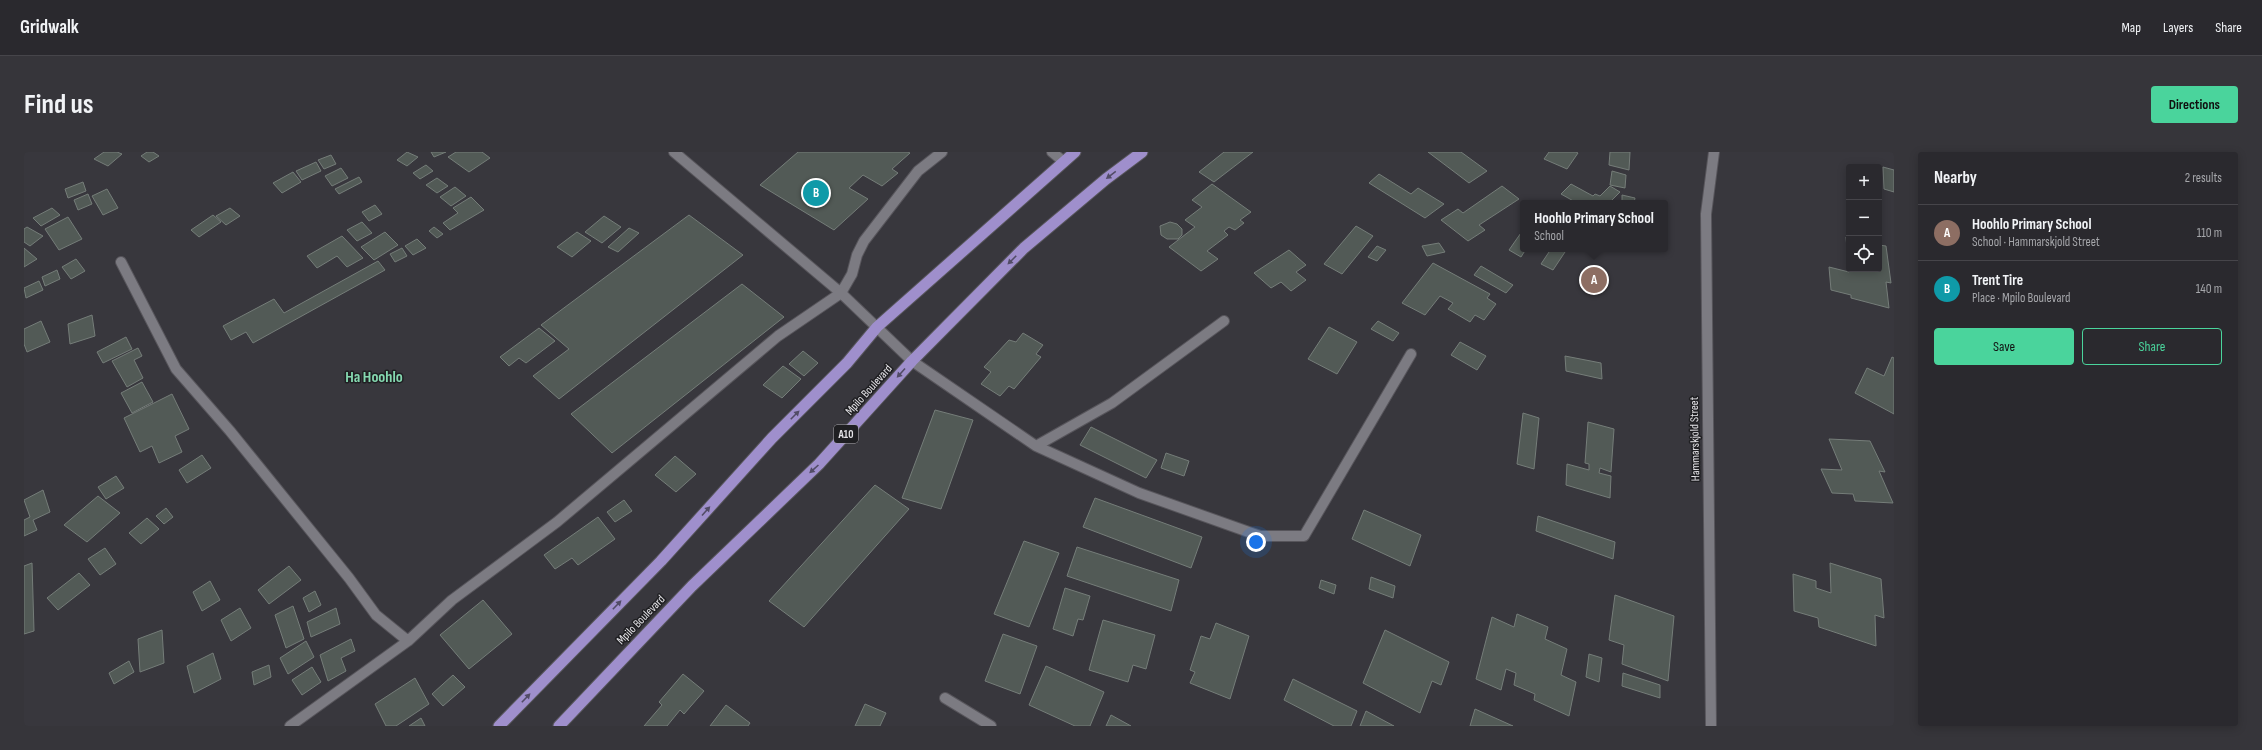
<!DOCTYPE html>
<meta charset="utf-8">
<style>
:root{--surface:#2a292e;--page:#36353a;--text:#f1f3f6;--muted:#a5a6aa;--line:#46454a;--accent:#4ad49c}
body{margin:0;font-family:"Sofia Sans Condensed",sans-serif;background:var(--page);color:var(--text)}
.controls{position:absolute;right:12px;top:12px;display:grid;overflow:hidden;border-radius:4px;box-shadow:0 2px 10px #0003}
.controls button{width:36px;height:36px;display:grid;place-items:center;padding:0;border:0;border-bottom:1px solid var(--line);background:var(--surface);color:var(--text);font:20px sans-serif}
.you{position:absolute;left:1232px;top:390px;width:14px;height:14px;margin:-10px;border:3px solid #fff;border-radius:50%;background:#1a73e8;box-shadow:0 0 0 6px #1a73e833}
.badge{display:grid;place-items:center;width:26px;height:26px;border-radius:50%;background:var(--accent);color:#fff;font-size:13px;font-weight:700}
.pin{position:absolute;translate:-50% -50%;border:2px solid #fff;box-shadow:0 1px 4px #0006}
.popup{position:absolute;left:1496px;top:48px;width:148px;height:52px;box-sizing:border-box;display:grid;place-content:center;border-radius:4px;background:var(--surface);filter:drop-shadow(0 1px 3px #0005);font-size:13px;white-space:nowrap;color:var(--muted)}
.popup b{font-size:15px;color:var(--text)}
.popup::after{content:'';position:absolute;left:50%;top:100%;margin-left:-8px;border:8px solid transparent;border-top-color:var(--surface)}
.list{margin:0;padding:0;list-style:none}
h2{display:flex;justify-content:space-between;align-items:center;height:52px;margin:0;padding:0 16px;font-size:17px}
h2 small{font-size:13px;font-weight:400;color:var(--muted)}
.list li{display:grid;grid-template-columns:26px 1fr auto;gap:12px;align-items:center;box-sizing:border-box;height:56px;padding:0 16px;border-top:1px solid var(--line)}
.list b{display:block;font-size:15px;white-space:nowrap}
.list p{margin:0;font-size:13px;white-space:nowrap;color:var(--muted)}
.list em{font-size:13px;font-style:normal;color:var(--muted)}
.actions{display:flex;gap:8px;padding:12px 16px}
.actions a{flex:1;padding:9px 0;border:1px solid var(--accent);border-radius:4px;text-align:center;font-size:14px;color:var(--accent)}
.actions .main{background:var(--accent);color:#111}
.icon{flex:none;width:22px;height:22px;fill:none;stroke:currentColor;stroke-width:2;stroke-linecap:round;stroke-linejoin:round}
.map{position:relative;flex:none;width:1870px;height:574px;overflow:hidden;border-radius:4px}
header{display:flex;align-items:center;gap:24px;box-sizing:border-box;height:56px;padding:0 20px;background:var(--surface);border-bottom:1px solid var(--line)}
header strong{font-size:19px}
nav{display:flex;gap:22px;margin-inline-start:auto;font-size:14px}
.intro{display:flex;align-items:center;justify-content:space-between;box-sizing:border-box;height:96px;padding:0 24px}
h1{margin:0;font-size:28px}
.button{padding:10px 18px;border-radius:4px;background:var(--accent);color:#111;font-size:14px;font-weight:700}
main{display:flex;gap:24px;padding:0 24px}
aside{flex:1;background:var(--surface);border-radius:4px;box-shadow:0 2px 10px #0003}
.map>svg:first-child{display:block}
.building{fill:#525a56;stroke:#757d79}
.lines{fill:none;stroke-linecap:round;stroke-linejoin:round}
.service-casing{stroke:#57555b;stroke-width:12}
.minor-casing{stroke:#57555b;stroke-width:12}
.trunk-casing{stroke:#57555b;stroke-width:13}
.service{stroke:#7c7b82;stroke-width:10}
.minor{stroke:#7c7b82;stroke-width:10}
.trunk{stroke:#9f8fcc;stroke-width:11}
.oneway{fill:#524c66}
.labels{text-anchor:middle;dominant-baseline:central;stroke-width:3;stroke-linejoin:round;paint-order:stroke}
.shield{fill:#1f1f22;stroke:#a9a8ac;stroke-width:1}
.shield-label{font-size:11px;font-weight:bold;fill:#e4e3e7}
.street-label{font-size:12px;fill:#e4e3e7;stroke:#1f1f22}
.district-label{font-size:16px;font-weight:bold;fill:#85d8b0;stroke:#1f1f22}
</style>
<header>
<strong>Gridwalk</strong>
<nav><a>Map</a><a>Layers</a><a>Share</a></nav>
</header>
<div class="intro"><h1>Find us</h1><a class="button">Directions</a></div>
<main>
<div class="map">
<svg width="1870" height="574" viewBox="0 0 1870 574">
<rect width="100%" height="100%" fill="#38373d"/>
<path class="building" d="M80 0H93L98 2 84 14 70 7Z
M123 0H129L135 4 125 10 117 4Z
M383 0 394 5 383 14 373 8Z
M407 0H422L410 5Z
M432 0H458L466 6 445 20 424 5Z
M774 0H884L886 1 868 17 874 21 858 34 839 23 825 36 844 47 810 78 736 33Z
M1200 0H1229L1190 30 1175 20Z
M1404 0H1437L1463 19 1445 31Z
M1525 0H1552L1554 1 1543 17 1520 7Z
M1586 0H1606L1605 18 1585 13Z
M307 3 312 12 300 17 294 8Z
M292 10 297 19 278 28 272 19Z
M402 13 409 19 396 27 389 21Z
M1859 15 1870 18V40L1860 37Z
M317 16 324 26 308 34 301 24Z
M1588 19 1602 23 1601 36 1586 33Z
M269 20 277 30 258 41 249 31Z
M1355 22 1387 42 1394 36 1420 52 1401 66 1345 31Z
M335 25 338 30 315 42 311 37Z
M413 26 424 34 413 41 402 33Z
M59 30 62 39 44 46 41 37Z
M1188 32 1227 60 1216 68 1220 71 1211 78 1205 75 1200 79 1204 83 1183 99 1194 107 1177 119 1145 95 1171 75 1161 68 1178 55 1168 48Z
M1547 32 1569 44 1571 42 1576 44 1586 34 1596 40 1585 51H1553L1537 42Z
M1478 34 1495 47 1455 73 1461 78 1444 89 1417 68 1434 57 1439 61Z
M431 35 442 44 427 54 416 45Z
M83 37 94 56 79 63 68 44Z
M64 42 68 52 54 58 50 48Z
M1598 43 1611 46 1610 51H1598Z
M447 45 460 58 426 78 419 71 434 61 429 56Z
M351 53 358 62 345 69 338 60Z
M28 56 36 63 17 74 9 66Z
M206 56 216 64 202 73 192 64Z
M189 63 197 70 175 85 167 78Z
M665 63 719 103 535 247 509 224 545 197 517 173Z
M580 64 597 75 578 91 561 80Z
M44 65 58 87 35 98 21 77Z
M338 70 348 81 333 89 323 78Z
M1146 70 1153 72 1158 77V83L1154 87H1143L1137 83 1136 74Z
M1332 74 1349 84 1318 122 1300 112Z
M3 75 19 84 6 94 0 90V77Z
M410 75 419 82 413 86 405 79Z
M605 76 615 81 594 100 584 95Z
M1499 78V97H1502L1497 105 1485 98Z
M361 80 374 93 350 108 337 95Z
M553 80 567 89 548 105 533 95Z
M318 84 339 106 323 115 313 104 293 116 283 104Z
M1822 85H1825V117H1855V93L1862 94 1867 131 1862 130 1865 156 1827 146V143L1807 138 1805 115 1825 120Z
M393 87 402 96 389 103 381 94Z
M1415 91 1421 100 1403 104 1398 94Z
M1353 94 1362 98 1353 109 1344 105Z
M0 96 13 107 0 115Z
M378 96 383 104 371 110 366 102Z
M1527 97H1543L1529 118 1517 112Z
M1265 98 1282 113 1272 120 1282 128 1267 139 1257 130 1247 136 1230 121Z
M52 107 61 119 47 127 38 115Z
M354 109 361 118 229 191 222 180 207 188 199 174 250 147 260 161Z
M1409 111 1466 142 1463 146 1472 152 1460 168 1451 163 1446 170 1424 157 1429 151 1416 144 1401 163 1378 151Z
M1457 114 1489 133 1482 141 1450 123Z
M33 118 36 127 21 134 18 125Z
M15 129 19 138 2 146 0 136Z
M718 132 760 165 588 301 547 262Z
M68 163 71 184 46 192 44 172Z
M17 169 26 190 3 200 0 192V177Z
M1354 169 1375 181 1369 189 1347 177Z
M1305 175 1333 190 1313 222 1284 207Z
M515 176 531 189 502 211 495 206 485 214 476 205Z
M999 181 1019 193 1012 202 1017 205 990 237 985 234 976 244 957 232 967 220 960 215 985 188 992 190Z
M102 185 108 197 79 211 73 200Z
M1436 190 1462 204 1453 218 1427 203Z
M114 196 118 204 110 208 119 226 103 235 88 209Z
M779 199 794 211 780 224 765 212Z
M1541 204 1577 211 1578 227 1542 219Z
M1868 205 1870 206V262L1831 241 1843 216 1860 224Z
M759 214 777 227 758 246 739 233Z
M118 230 129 250 108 261 97 241Z
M148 242 165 277 151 284 158 300 135 311 128 294 116 300 100 266Z
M911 258 949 268 917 357 878 346Z
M1499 261 1515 266 1510 317 1493 312Z
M1564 270 1590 277 1587 320 1576 316 1575 321 1587 324 1586 346 1542 333 1543 312 1565 318V312L1561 311Z
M1067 275 1133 308 1122 326 1056 293Z
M1805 287 1846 289 1861 320 1855 319 1869 351 1831 349 1829 342 1808 341 1797 317 1818 318Z
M1142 301 1165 309 1160 324 1137 316Z
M178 303 187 316 163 331 155 318Z
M651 304 672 322 652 340 631 323Z
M92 324 100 336 82 347 74 335Z
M851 333 885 357 780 475 745 449Z
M19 338 26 360 9 368 13 378 0 384V368L6 365 0 348Z
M74 344 96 361 63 390 40 373Z
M1071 346 1178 385 1167 416 1059 375Z
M600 348 608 359 591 370 583 360Z
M142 356 149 365 140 372 132 364Z
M1340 358 1397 383 1386 414 1328 387Z
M1514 364 1591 390 1589 407 1512 379Z
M574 365 591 387 554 413 548 406 531 417 520 403Z
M123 366 135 377 117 392 105 381Z
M1000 389 1035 401 1005 475 970 462Z
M1053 395 1155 428 1147 459 1043 424Z
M81 396 92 412 76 423 64 407Z
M8 411 10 479 0 482V414Z
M1806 411 1857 427 1860 466 1851 463 1852 494 1795 475 1794 466 1770 459 1769 422 1792 429V436L1807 441Z
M265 414 277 428 245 452 234 438Z
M55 421 66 433 34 458 23 446Z
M1347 425 1371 434 1369 446 1345 437Z
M1297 428 1312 433 1310 442 1295 436Z
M186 429 196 448 178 459 169 440Z
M1041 436 1066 444 1059 468 1054 467 1049 484 1029 477Z
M291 439 297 453 285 460 279 446Z
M1591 443 1650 464 1644 529 1598 512 1600 493 1585 488Z
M459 448 488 482 445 517 416 483Z
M269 454 280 487 262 496 251 463Z
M216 456 227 476 207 489 197 468Z
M312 456 316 472 287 485 283 470Z
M1493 462 1524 475 1521 487 1543 497 1537 523 1552 530 1545 564 1510 548 1511 542 1490 533 1492 521 1482 517 1477 538 1452 527 1468 465 1490 475Z
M1079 468 1131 483 1122 517 1109 513 1104 530 1065 518Z
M1192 471 1225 484 1206 547 1166 531 1171 520 1166 518 1177 484 1186 487Z
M138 478 140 511 116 520 114 487Z
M1361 478 1425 510 1417 533 1408 529 1396 561 1339 531Z
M979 482 1013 494 996 542 961 529Z
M327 487 331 499 317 506 322 519 304 529 296 503Z
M282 489 290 505 264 522 256 506Z
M189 501 197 527 170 541 163 514Z
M1565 502 1578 506 1575 530 1562 525Z
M105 509 110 520 90 532 85 521Z
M245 513 247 525 230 533 228 520Z
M1022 514 1080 540 1066 574H1051L1005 553Z
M288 515 297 530 278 543 268 528Z
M1599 521 1636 533V546L1598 534Z
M659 522 680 539 660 562 656 558 643 574H620L638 553 635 550Z
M429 523 441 535 419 554 408 542Z
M391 526 405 552 372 574H362L351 552Z
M1269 527 1333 559 1327 574H1310L1260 548Z
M841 552 862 561 856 574H831Z
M702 553 726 571 724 574H686Z
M1451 557 1489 574H1446Z
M1342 559 1370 574H1336Z
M1087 563 1107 574H1082Z
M397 566 401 574H385Z"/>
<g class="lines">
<g class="service-casing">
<path id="service" d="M650 0 817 141 828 122 833 103 840 89 894 19 918 0
M888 209 1012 294 1088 251 1200 169
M1012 294 1115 341 1236 384H1280L1387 202
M921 546 967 574"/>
</g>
<g class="minor-casing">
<path id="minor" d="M1028 0 1040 10
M97 110 152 217 206 279 325 426 352 463 384 489
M266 574 384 489 428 448 533 370 754 184 817 141 888 209
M1687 574 1682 62 1690 0"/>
</g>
<g class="trunk-casing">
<path id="trunk" d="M475 574 637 409 748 286 823 211 853 175 1051 0
M535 574 668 434 795 312 888 209 1000 96 1082 27 1118 0"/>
</g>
<use href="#service" class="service"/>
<use href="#minor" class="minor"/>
<use href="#trunk" class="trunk"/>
</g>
<defs><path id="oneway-solid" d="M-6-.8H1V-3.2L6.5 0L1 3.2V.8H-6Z"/></defs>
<g class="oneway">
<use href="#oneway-solid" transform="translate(1087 23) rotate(143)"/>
<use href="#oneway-solid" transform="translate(988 108) rotate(135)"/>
<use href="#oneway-solid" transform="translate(877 221) rotate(132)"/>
<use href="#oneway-solid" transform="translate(771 263) rotate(-45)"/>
<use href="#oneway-solid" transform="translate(790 317) rotate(138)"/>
<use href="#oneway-solid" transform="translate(682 359) rotate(-48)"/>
<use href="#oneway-solid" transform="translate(593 453) rotate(-46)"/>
<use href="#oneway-solid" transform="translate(502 546) rotate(-46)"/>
</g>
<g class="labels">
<rect class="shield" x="810" y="273" width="24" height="18" rx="3"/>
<g class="shield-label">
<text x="822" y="282">A10</text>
</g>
<g class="street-label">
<text transform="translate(845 238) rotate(-48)">Mpilo Boulevard</text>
<text transform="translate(1671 287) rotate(-91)">Hammarskjold Street</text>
<text transform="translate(617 468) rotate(-46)">Mpilo Boulevard</text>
</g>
<g class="district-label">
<text x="350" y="225">Ha Hoohlo</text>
</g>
</g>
</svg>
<div class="controls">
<button>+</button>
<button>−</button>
<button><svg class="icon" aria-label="locate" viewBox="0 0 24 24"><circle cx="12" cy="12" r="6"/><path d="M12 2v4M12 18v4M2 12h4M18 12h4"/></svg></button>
</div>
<div class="you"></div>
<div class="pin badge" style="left:1570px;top:128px;background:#8d6e63">A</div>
<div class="popup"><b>Hoohlo Primary School</b>School</div>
<div class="pin badge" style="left:792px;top:41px;background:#0f9aa8">B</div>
</div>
<aside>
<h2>Nearby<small>2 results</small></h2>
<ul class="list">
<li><span class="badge" style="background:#8d6e63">A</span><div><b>Hoohlo Primary School</b><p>School · Hammarskjold Street</p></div><em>110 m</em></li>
<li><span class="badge" style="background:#0f9aa8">B</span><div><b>Trent Tire</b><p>Place · Mpilo Boulevard</p></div><em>140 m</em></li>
</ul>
<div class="actions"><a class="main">Save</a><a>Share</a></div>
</aside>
</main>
